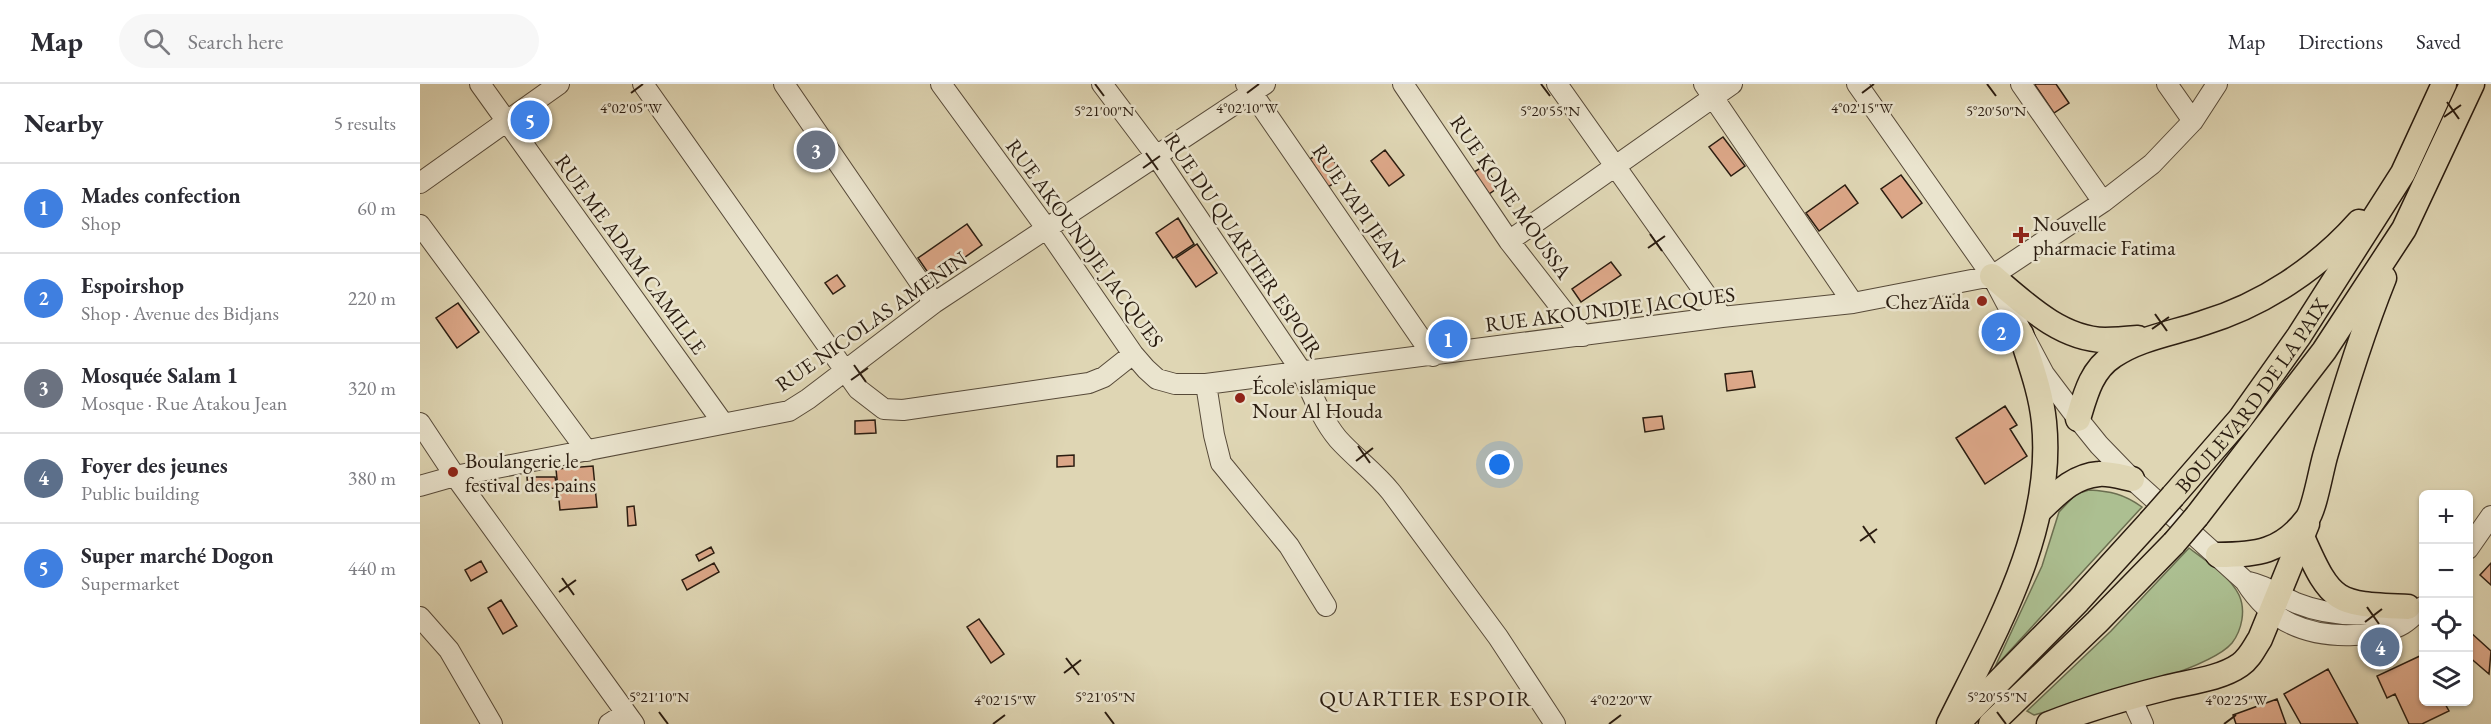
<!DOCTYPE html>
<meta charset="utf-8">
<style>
:root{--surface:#fff;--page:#f7f7f7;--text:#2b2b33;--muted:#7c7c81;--line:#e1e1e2;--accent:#0b8043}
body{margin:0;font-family:"EB Garamond",serif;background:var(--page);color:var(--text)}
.controls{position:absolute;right:18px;bottom:18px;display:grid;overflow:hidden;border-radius:9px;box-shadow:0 2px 4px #0004}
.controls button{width:54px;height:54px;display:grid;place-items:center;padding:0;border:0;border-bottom:2px solid var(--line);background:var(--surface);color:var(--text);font:30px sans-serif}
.you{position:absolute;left:1080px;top:381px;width:21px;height:21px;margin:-15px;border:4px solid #fff;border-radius:50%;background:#1a73e8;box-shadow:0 0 0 9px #1a73e833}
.badge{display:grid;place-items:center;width:39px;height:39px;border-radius:50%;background:var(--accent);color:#fff;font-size:20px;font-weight:700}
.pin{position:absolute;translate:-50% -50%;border:3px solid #fff;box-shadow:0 2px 6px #0006}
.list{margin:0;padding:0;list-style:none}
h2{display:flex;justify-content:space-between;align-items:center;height:78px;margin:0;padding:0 24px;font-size:26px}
h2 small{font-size:20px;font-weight:400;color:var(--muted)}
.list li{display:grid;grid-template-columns:39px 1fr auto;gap:18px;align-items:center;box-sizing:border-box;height:90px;padding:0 24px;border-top:2px solid var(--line)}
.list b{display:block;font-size:22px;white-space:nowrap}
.list p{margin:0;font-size:20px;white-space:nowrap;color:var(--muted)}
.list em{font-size:20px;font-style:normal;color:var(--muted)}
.icon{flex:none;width:33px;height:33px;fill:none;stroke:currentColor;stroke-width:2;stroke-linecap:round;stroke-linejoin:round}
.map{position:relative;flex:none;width:2071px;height:640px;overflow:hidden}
header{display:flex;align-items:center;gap:36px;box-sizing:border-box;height:84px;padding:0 30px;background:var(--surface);border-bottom:2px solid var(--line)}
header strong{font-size:28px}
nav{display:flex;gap:33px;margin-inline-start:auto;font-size:21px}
.search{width:420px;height:54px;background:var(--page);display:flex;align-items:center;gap:15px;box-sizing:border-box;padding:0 21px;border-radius:33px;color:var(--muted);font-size:22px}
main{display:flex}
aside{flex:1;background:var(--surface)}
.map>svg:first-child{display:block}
.green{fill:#acbf91;stroke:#6b6e50;stroke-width:1.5}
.building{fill:#dca788;stroke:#2a1c10;stroke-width:1.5}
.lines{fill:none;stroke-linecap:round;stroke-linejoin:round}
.minor-casing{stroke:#574a39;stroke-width:22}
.major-casing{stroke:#2a1c10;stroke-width:27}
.minor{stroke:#eae4ce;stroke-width:20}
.major{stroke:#dfd6b4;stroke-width:24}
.major-bridge-casing{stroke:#2a1c10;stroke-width:27;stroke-linecap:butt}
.major-bridge{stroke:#dfd6b4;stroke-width:24}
.ticks{fill:none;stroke:#2a1c10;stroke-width:2}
.poi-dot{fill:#8f2418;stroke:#eae4ce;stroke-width:2}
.labels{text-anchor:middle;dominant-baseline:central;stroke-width:5;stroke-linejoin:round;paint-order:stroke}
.street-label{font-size:21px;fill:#2a1c10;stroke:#eae4ce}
.poi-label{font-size:21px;fill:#2a1c10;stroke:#eae4ce;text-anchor:start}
.neighbourhood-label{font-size:22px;letter-spacing:1.5px;fill:#2a1c10;stroke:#eae4ce}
.ticks-label{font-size:15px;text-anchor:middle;fill:#2a1c10;stroke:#eae4ce;stroke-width:5;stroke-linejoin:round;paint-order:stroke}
</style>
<header>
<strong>Map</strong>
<div class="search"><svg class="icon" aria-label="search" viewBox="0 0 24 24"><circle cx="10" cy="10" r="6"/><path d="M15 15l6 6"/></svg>Search here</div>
<nav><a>Map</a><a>Directions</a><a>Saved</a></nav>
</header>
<main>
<aside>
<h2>Nearby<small>5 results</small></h2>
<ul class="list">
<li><span class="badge" style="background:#3f7fe0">1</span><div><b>Mades confection</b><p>Shop</p></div><em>60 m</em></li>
<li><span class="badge" style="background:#3f7fe0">2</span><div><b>Espoirshop</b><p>Shop · Avenue des Bidjans</p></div><em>220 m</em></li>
<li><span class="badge" style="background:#6b7280">3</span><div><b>Mosquée Salam 1</b><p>Mosque · Rue Atakou Jean</p></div><em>320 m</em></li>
<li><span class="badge" style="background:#5c6f8a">4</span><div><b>Foyer des jeunes</b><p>Public building</p></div><em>380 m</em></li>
<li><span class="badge" style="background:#3f7fe0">5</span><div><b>Super marché Dogon</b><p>Supermarket</p></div><em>440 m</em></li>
</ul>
</aside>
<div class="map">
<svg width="2071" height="640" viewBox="0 0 2071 640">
<rect width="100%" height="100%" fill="#dfd6b4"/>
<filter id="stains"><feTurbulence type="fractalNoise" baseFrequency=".00333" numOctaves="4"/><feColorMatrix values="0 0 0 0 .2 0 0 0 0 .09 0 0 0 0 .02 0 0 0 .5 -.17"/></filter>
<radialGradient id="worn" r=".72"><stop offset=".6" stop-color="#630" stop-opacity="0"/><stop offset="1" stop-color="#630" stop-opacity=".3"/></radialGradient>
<path class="green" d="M1669 406C1690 407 1704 410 1722 423L1575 583 1622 482 1639 428 1656 410Z
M1769 464C1786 477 1809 491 1819 511 1826 526 1822 546 1812 559 1788 588 1655 619 1614 631L1607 627 1691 547Z"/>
<path class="building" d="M1616 0H1636L1649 19 1634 29 1615 1Z
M1303 53 1325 82 1311 92 1289 63Z
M906 65 924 93 908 103 890 75Z
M965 66 984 91 969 102 951 77Z
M1064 82 1079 103 1069 110 1054 88Z
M1481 91 1502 119 1482 134 1461 105Z
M1425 101 1438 119 1399 147 1386 129Z
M758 134 774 160 753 174 736 149Z
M547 140 562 161 513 196 498 174Z
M777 160 797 189 776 203 756 174Z
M1191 178 1201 191 1161 218 1152 205Z
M417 191 425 202 413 210 405 199Z
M38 219 59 248 37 264 16 234Z
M1332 287 1335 303 1307 307 1305 290Z
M1585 322 1597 341 1590 345 1607 372 1565 400 1536 354Z
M1242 332 1244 345 1225 348 1223 334Z
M455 336 456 349 435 350V337Z
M654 371V382L637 383V372Z
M173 382 177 423 140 426 136 385Z
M107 393H135L137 404 108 405Z
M214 422 216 441 208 442 207 423Z
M291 463 294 469 279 477 276 471Z
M61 477 67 488 51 497 45 486Z
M294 479 299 488 267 506 262 496Z
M2071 479V501L2060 491Z
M81 516 97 542 83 550 68 524Z
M559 535 584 570 571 579 547 543Z
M2049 547 2071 567 2069 590 2048 572Z
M2002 571 2004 618H2024L2029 627 2002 640H1989L1975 610 1967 614 1957 592Z
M1908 585 1938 640H1881L1864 610Z
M1857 615 1866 640H1816L1813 631Z"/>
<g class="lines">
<g class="minor-casing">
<path id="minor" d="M60 0 303 339
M223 0 438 305 464 325 483 326 669 299 684 293 713 270
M364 0 514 219
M521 0 627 145 713 270 726 285 737 295 755 300H786L1302 233 1433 219 1572 192 1683 118 1732 80 1773 37 1797 0
M682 0 737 73 882 288C892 310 902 336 918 355 935 374 955 388 971 408L1078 553 1135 640
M826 0 1013 272
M983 0 1089 157 1163 252
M1137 0 1302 233
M1284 0 1433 219
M1437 0 1572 192 1624 290 1658 335 1679 361 1712 395 1825 497C1850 538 1887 553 1934 551 1951 551 1968 549 1983 540 1991 535 1997 528 2004 522
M1601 0 1683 118
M1747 0 1773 37
M0 99 139 0
M0 141 167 367
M1089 157 1312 0
M786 300 794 351 801 379 869 462 906 522
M0 339 35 392 214 640
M0 402 35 392 369 327 388 315 514 219 845 0
M2048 465 2071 432
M1825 497C1847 502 1856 510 1876 519 1906 531 1935 533 1967 528
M0 533 29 566 72 640
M1711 613 1723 640
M189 640 206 629"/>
</g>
<g class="major-casing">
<g id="major">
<path d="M1572 192C1604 219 1640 255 1685 256 1696 256 1707 255 1718 254"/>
<path d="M1658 335C1665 312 1671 286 1693 272 1719 254 1754 249 1783 239 1843 221 1898 184 1939 138"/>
<path id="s1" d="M1753 412 1820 335 1879 252 1983 89 2024 0"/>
<path d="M1619 427C1637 410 1653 392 1679 390 1689 389 1702 393 1712 395"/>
<path d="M1777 432 1904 267 1984 145 2052 0"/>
<path d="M1883 455C1912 521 1917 520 1988 523"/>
<path d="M1798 471C1836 471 1862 468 1887 435 1895 424 1901 385 1906 369 1923 310 1941 251 1964 194"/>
<path d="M1529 640C1575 547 1635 446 1624 338 1621 308 1610 279 1601 250"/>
<path d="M1537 640 1658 517 1730 438"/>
<path d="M1571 640 1677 538 1754 459"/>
<path d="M1629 640C1667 625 1705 614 1745 604 1769 598 1800 595 1820 581 1830 574 1834 564 1840 555L1887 440"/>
</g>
</g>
<use href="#minor" class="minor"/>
<use href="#major" class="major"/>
<g class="major-bridge-casing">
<path id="major-bridge" d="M1730 438 1753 412
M1754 459 1777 432"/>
</g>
<use href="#major-bridge" class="major-bridge"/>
</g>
<path class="ticks" d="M675 0 684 12M1121 0 1130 12M1567 0 1576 12M211 9 223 0M827 9 839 0M1442 9 1454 0M2027 18 2039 35M2024 33 2041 21M726 69 738 86M723 84 740 72M1230 150 1242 167M1228 164 1245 152M1735 230 1747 247M1732 245 1749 233M434 281 446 298M431 296 448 284M938 362 950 379M936 377 953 364M1443 442 1455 459M1440 457 1457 445M142 494 154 511M139 508 156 496M1947 523 1959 540M1945 538 1962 525M646 574 659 591M644 589 661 576M239 628 248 640M685 628 694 640M1577 628 1586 640M573 640 585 631M1189 640 1201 631M1804 640 1816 631"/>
<g class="poi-dot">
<path d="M1598 142h6v6h6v6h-6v6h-6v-6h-6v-6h6z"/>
<circle cx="1562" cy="217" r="6"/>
<circle cx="820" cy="314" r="6"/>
<circle cx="33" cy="388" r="6"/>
</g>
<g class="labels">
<g class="street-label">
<text transform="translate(1091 113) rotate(55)">RUE KONE MOUSSA</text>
<text transform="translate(939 122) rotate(55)">RUE YAPI JEAN</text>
<text transform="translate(665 159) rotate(54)">RUE AKOUNDJE JACQUES</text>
<text transform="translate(824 161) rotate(56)">RUE DU QUARTIER ESPOIR</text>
<text transform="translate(211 170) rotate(54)">RUE ME ADAM CAMILLE</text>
<text transform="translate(1190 225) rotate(-7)">RUE AKOUNDJE JACQUES</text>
<text transform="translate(451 237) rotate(-35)">RUE NICOLAS AMENIN</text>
<text stroke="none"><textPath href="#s1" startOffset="128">BOULEVARD DE LA PAIX</textPath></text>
</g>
<g class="poi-label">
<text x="1613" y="139">Nouvelle<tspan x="1613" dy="24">pharmacie Fatima</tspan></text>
<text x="1550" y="217" text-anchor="end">Chez Aïda</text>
<text x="832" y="302">École islamique<tspan x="832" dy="24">Nour Al Houda</tspan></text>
<text x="45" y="376">Boulangerie le<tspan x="45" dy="24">festival des pains</tspan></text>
</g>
<g class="neighbourhood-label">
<text x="1006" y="614">QUARTIER ESPOIR</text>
</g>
</g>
<g class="ticks-label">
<text x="211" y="29">4°02'05"W</text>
<text x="827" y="29">4°02'10"W</text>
<text x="1442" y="29">4°02'15"W</text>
<text x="684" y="32">5°21'00"N</text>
<text x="1130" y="32">5°20'55"N</text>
<text x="1576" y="32">5°20'50"N</text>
<text x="239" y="618">5°21'10"N</text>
<text x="685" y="618">5°21'05"N</text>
<text x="1577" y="618">5°20'55"N</text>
<text x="585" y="621">4°02'15"W</text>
<text x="1201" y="621">4°02'20"W</text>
<text x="1816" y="621">4°02'25"W</text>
</g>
<rect width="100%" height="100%" filter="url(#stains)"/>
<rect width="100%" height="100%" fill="url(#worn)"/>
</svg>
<div class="controls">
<button>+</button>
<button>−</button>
<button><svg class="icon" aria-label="locate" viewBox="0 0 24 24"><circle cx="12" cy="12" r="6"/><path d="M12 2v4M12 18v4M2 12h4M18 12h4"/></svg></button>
<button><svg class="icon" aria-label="layers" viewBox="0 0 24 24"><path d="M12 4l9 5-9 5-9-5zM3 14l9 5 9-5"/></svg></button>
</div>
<div class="you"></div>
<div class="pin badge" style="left:1028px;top:255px;background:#3f7fe0">1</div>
<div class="pin badge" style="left:1581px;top:248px;background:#3f7fe0">2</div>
<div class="pin badge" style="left:396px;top:66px;background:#6b7280">3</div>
<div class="pin badge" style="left:1960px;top:563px;background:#5c6f8a">4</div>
<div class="pin badge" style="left:110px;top:36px;background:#3f7fe0">5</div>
</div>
</main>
